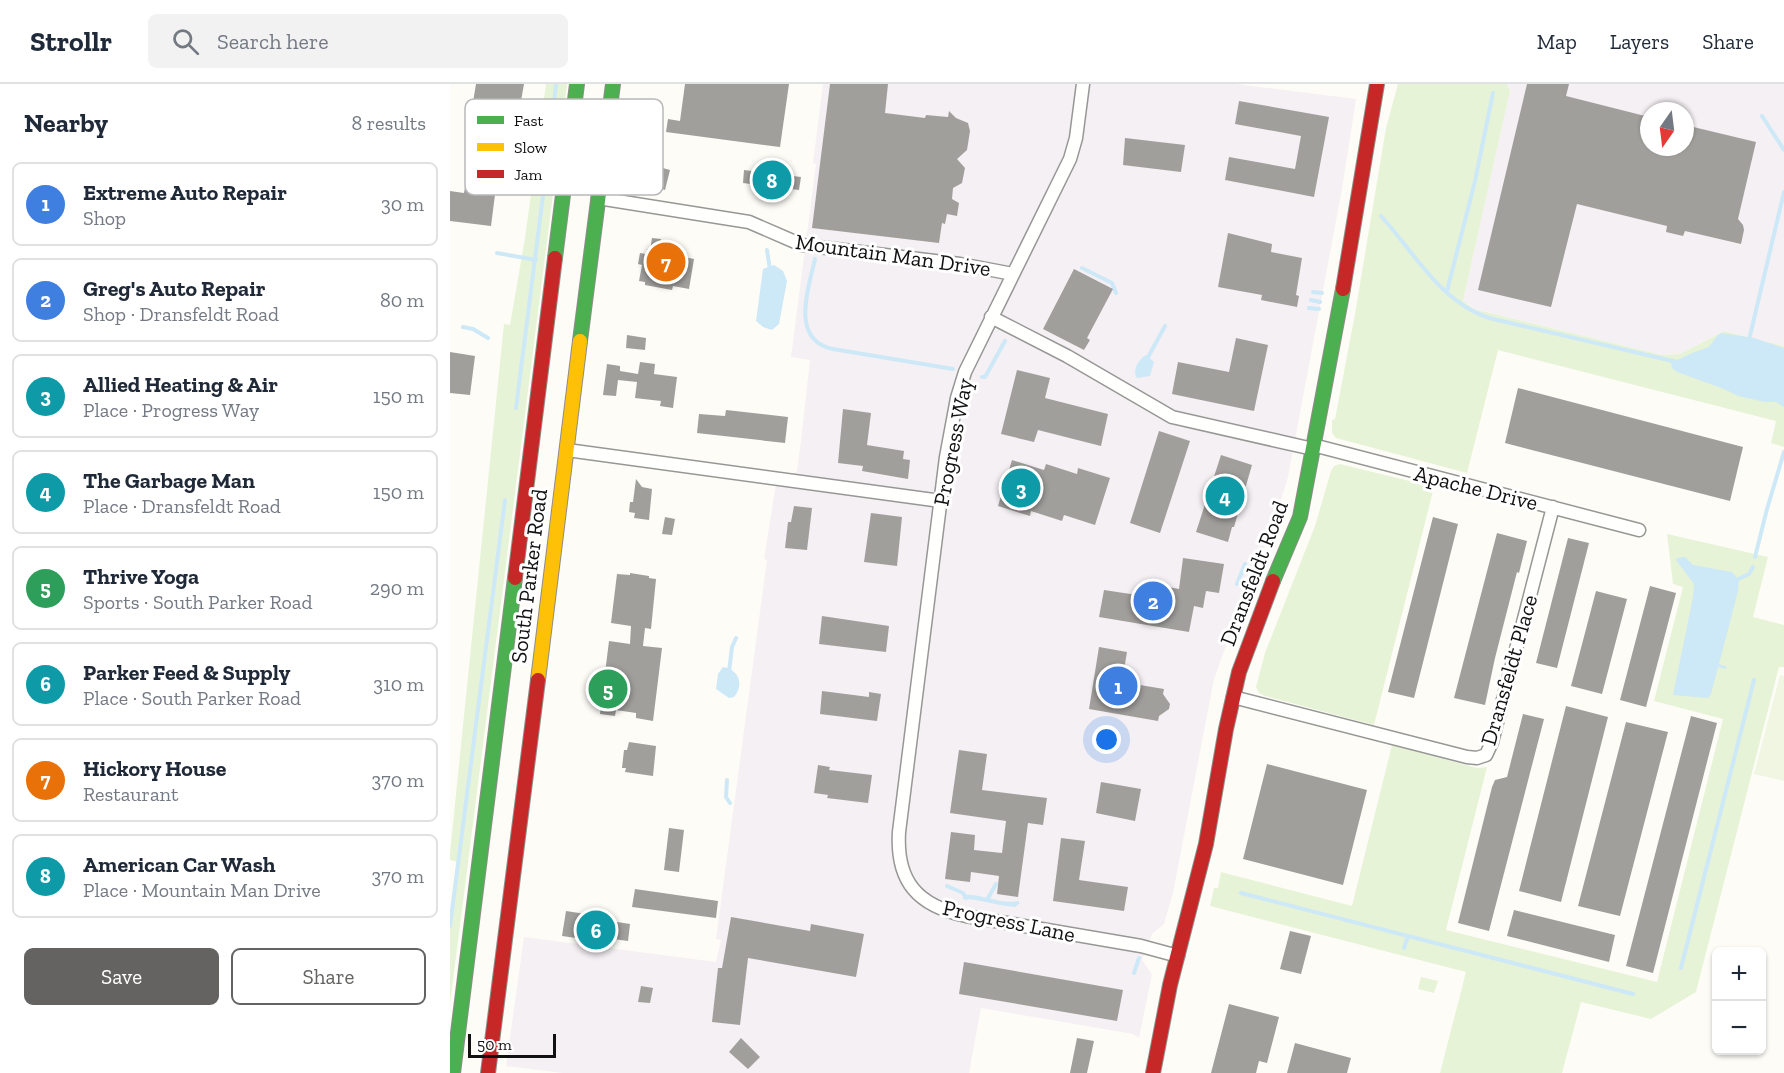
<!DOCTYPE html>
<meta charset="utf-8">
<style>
:root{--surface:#fff;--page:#f2f2f3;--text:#1f2937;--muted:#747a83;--line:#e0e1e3;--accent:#646362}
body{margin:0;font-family:"Zilla Slab",serif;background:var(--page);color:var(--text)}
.controls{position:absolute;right:18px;bottom:18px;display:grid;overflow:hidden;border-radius:9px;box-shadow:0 2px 4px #0004}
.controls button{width:54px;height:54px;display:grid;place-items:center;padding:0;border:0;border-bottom:2px solid var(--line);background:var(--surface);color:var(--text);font:30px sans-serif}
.compass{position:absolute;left:1190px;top:18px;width:54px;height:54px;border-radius:50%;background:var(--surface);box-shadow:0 2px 4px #0004;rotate:194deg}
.scale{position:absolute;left:18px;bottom:15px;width:88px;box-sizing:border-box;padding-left:6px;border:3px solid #111;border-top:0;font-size:16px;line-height:21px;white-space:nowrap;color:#111;-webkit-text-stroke:4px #fff;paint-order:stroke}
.you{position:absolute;left:657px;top:656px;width:21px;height:21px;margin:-15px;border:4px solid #fff;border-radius:50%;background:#1a73e8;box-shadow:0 0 0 9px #1a73e833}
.badge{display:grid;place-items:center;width:39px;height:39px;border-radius:50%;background:var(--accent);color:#fff;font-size:20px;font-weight:700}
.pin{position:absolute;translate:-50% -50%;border:3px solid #fff;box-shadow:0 2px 6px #0006}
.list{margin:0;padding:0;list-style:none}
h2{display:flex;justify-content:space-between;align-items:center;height:78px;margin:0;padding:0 24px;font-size:26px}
h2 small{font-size:20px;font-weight:400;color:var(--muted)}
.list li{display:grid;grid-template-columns:39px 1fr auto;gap:18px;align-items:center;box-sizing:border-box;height:84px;margin:0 12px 12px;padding:0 12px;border:2px solid var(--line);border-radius:9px}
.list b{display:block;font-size:22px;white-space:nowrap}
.list p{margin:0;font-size:20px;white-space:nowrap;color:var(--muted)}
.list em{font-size:20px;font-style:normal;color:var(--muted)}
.actions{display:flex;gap:12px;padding:18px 24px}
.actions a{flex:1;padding:14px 0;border:2px solid var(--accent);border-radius:9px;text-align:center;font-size:21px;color:var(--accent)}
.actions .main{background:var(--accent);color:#fff}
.icon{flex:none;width:33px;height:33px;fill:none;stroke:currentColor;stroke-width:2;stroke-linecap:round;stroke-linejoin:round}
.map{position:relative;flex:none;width:1334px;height:989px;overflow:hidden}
header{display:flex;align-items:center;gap:36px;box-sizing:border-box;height:84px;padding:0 30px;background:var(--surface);border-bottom:2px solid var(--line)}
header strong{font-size:28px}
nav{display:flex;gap:33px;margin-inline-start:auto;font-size:21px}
.search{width:420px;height:54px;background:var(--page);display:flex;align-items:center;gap:15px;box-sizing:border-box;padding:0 21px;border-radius:9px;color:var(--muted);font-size:22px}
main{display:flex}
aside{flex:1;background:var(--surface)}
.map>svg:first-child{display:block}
.industrial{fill:#f5f0f3;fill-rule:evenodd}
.green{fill:#e7f3d7}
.pitch{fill:#f0f6e1}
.water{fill:#cde8f7}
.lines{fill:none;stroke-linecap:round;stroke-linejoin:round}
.stream{stroke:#cde8f7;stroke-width:4}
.building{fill:#a19f9c}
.street-casing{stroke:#979795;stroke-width:15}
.fast-casing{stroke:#8e8d8b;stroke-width:16}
.slow-casing{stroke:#8e8d8b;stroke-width:16}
.jam-casing{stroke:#8e8d8b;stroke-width:16}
.street{stroke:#fffffe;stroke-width:12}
.fast{stroke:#4caf50;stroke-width:14}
.slow{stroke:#ffc107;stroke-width:14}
.jam{stroke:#c62828;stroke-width:14}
.labels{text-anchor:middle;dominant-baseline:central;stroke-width:6;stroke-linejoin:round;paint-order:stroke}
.street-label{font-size:22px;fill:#111;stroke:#fff}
.key{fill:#fff;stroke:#b8b8b8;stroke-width:1.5}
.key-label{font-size:16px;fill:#111}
</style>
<header>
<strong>Strollr</strong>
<div class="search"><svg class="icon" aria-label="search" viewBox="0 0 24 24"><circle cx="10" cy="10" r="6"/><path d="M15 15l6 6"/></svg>Search here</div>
<nav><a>Map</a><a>Layers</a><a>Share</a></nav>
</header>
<main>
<aside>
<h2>Nearby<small>8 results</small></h2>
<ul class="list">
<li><span class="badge" style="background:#3f7fe0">1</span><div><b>Extreme Auto Repair</b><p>Shop</p></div><em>30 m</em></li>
<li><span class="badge" style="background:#3f7fe0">2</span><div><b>Greg's Auto Repair</b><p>Shop · Dransfeldt Road</p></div><em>80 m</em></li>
<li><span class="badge" style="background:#0f9aa8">3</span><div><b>Allied Heating &amp; Air</b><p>Place · Progress Way</p></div><em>150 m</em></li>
<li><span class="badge" style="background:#0f9aa8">4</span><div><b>The Garbage Man</b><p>Place · Dransfeldt Road</p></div><em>150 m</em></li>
<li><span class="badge" style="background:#2e9e5b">5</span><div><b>Thrive Yoga</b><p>Sports · South Parker Road</p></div><em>290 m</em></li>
<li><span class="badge" style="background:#0f9aa8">6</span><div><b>Parker Feed &amp; Supply</b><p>Place · South Parker Road</p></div><em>310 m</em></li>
<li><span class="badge" style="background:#e8710a">7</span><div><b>Hickory House</b><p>Restaurant</p></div><em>370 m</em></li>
<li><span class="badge" style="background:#0f9aa8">8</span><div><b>American Car Wash</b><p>Place · Mountain Man Drive</p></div><em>370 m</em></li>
</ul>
<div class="actions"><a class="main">Save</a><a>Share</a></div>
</aside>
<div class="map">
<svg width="1334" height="989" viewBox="0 0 1334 989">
<rect width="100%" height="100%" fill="#fdfcf7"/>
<path class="industrial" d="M373 0H785L906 15 892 105 838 393 824 438 773 570 764 595 723 809 714 840 702 850 692 876 702 890 689 954 683 950 531 924 519 989H113L56 982 74 853 266 878 271 856 266 855 317 476 314 475 326 400 347 388 351 357 360 276 341 273 366 80 363 79Z
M1057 0H1334V262L1274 247 1230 270 1212 271 1025 225 1013 217 1060 7ZM1199 27H1235V63H1199Z"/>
<path class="green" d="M96 0H117L0 920V833L9 778 0 776V769L54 240 60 241 75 154Z
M948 0H1057L1060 7 1013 217 1024 225 1212 271 1230 270 1274 247 1334 262V363L1321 359 1326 337 1048 266 1017 389 886 354 882 349V336L885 335 905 230 936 44Z
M890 380 984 403 924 641 815 612 809 609 806 603 815 569 865 442 881 387 884 382Z
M1217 450 1318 473 1303 533 1334 541V583H1329L1246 908 1201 935 1131 918 1112 989H990L1016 888 760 822 764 804H768L771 788 902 822 942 661 1027 684 1037 683 996 846 1207 898 1273 635 1204 617 1233 503 1223 500Z
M971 893 988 897 984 909 968 905Z"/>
<path class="pitch" d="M1330 591 1334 592V697L1304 690Z"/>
<path class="water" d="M324 181 333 187 337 197 329 240 322 246 313 243 306 237 313 185Z
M1271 249 1304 254 1334 264V323L1326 318H1315L1288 312 1274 305 1227 288 1222 284 1221 279 1242 269 1259 263 1267 252Z
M696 271 704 278 700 292 687 294C682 286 688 276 696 271Z
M1235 473 1243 481 1282 488 1289 496 1288 507 1269 580 1277 583 1276 585 1268 583 1261 610 1258 614 1223 611 1243 513 1244 500 1226 476 1227 474Z
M273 583C288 585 295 600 284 613L279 614 266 605 268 590Z
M513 811C531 809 550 821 568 817L570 819 565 823C547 822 531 815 513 815Z"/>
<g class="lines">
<path class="stream" d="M1312 32 1334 66
M48 95 95 103
M931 132C964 168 990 218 1039 234L1227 278
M317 166 320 186
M47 169 86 176
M365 175C359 203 339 256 383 265L503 285
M632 184 662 199 666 209
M997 207 1025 97 1043 9
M863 208 872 209
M861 216 870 218
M859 224 869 225
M13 243 23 245 38 254
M1299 256 1334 108
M697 275 715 242
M532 293H535L555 257
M66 324 102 41 106 0
M1305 473 1317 425 1334 368
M1286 496 1299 490 1303 483
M787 500 795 480
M279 588 282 563 286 554
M277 696 276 713 280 719
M497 802 513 809 516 814
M791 809 1183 910
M537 816 546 800
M0 842 55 416
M954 864 958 852
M1231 884 1304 596
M684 889 689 874"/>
</g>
<path class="building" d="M26 0H74L61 74 15 66Z
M235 0H339L330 63 216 48 218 35 230 37Z
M380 0H438L435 29 475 34 476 31 498 33 499 27 506 34 518 39 520 47 517 66 507 75 515 84 512 99 503 104 502 115 509 119 507 132 497 130 495 140 492 139 489 159 362 144Z
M1077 0H1119L1116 12 1199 33V63H1235V41L1306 58 1288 135 1293 141 1294 146 1291 160 1235 147 1233 152 1216 148 1217 142 1127 120 1101 223 1028 206Z
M789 17 879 33 864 113 775 96 779 73 845 85 851 52 785 40Z
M675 54 735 61 731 88 673 81Z
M202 81 220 86 215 106 197 101Z
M294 86 351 93 349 106 293 99Z
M17 91 47 95 41 142 0 137V107L14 109Z
M778 149 822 160 821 168 852 174 846 211 849 212 847 223 811 216 812 211 768 203Z
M202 154 211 155 209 168 244 175 239 205 223 202 222 206 195 201V198L189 197 192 181 188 180 190 169 196 170 197 165 200 166Z
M624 185 663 205 637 254 640 256 634 266 593 245Z
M177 251 196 254 195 266 176 264Z
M786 254 818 261 804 327 722 310 728 278 779 288Z
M0 268 25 272 20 311 0 309Z
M190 278 205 280 204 290 227 293 223 324 210 322 211 317 185 314 187 298 168 296 166 312 153 311 157 280 170 282V287L188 290Z
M567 286 600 294 595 314 658 330 651 362 588 346 584 358 551 350Z
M1068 304 1293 363 1280 417 1055 359Z
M393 325 421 329 417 361 454 367 453 375 460 376 458 395 412 387 413 382 388 379Z
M276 326 338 333 335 359 247 349 249 330 275 332Z
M709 347 740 357 710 449 680 439Z
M771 371 802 381 784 443H782L778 458 746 448Z
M562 376 594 386 596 380 627 390 628 384 660 394 645 441 614 431 612 437 581 427 580 432 548 422Z
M186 395 192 403 202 405 199 436 184 434 185 429 179 428 180 418H183Z
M344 422 362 424 357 466 335 464 338 438H341Z
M421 429 452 433 447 482 414 478Z
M215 433 225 435 222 451 212 450Z
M983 433 1008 440 964 614 938 608Z
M1047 449 1077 457 1069 489 1067 488 1045 574 1035 621 1004 614Z
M1118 454 1139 459 1107 584 1086 579Z
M733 474 774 480 769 509 756 507 753 524 744 522 739 548 649 533 654 506 687 511 689 502 707 505 708 501 729 505Z
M180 489 199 492V494L206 495 201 545 195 544 193 562 212 564 203 637 186 634V629L166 626 165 632 150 630 159 557 180 560 181 542 161 539 167 490 180 491Z
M1200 502 1226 509 1196 623 1170 616Z
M1146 507 1177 515 1152 610 1121 602Z
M372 532 439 542 436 568 369 560Z
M649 563 677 568 672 598 714 605 713 610 720 620 719 625 709 632 708 637 639 625Z
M372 607 419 613V608L431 610 427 637 370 630Z
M1116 622 1158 633 1111 818 1069 807Z
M1073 630 1094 635 1039 847 1008 839 1042 703 1045 696 1057 693Z
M1241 632 1267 639 1203 889 1176 882Z
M1176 638 1218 648 1170 832 1128 822Z
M179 658 206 662 203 692 175 688 176 684H172L174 666H177Z
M509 666 537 670 532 706 597 714 593 741 578 739 568 813 547 810 549 792 521 788 520 798 495 795 501 748 525 751 524 766 552 769 556 737 500 729Z
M817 680 917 706 893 801 793 775Z
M368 681 380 683 379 686 422 691 418 719 377 714 378 711 364 709Z
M651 698 691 705 685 737 646 729Z
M219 744 234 746 229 788 214 786Z
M611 754 635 757 629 796 678 803 674 827 603 817Z
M185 805 268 817 266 834 182 823Z
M1064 826 1165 851 1159 878 1057 852Z
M116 827 162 834 161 837 180 840 178 857 141 852 140 856 112 852Z
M281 833 360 847 361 840 414 850 406 893 298 874 290 941 262 938 268 884H272Z
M840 847 861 852 851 890 830 885Z
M514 878 673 906 667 937 509 910Z
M191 902 203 904 200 919 188 918Z
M779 920 829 933 817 979 809 977 806 989H761Z
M291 954 310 973 298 985 279 968Z
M627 954 644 957 637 989H620Z
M845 959 901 974 897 989H837Z"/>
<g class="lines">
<g class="street-casing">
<path id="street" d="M633 0 626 54 620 75 515 288 507 314 496 373 449 748C446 798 468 822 516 832L691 862 728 872
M148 114 299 138 352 161 510 180 563 190
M541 233 617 272 722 333 863 365
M863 361 1189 446
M117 366 491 417
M783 613 1017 673 1027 674 1036 671 1042 658 1103 423"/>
</g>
<g class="fast-casing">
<path id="fast" d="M105 174 127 0
M130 257 163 0
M823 497 850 433 893 205
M3 989 65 494"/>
</g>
<g class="slow-casing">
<path id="slow" d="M88 596 130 257"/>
</g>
<g class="jam-casing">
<path id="jam" d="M893 205 927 0
M65 494 105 174
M38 989 88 596
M703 989 720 901 756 760 776 645 789 588 823 497"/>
</g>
<use href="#street" class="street"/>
<use href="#fast" class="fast"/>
<use href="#slow" class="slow"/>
<use href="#jam" class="jam"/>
</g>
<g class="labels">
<g class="street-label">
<text transform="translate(443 171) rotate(8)">Mountain Man Drive</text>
<text transform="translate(503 358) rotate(-79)">Progress Way</text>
<text transform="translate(1026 404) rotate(14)">Apache Drive</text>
<text transform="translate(804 489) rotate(-69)">Dransfeldt Road</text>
<text transform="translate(79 492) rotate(-83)">South Parker Road</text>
<text transform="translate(1059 586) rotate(-74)">Dransfeldt Place</text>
<text transform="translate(559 837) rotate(12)">Progress Lane</text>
</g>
</g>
<rect x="15" y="15" width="198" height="96" rx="9" class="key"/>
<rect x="27" y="32" width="27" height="8" fill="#4caf50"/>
<rect x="27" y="59" width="27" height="8" fill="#ffc107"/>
<rect x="27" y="86" width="27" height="8" fill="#c62828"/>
<g class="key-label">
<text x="64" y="42">Fast</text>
<text x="64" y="69">Slow</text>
<text x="64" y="96">Jam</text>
</g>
</svg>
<div class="controls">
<button>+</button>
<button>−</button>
</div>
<svg class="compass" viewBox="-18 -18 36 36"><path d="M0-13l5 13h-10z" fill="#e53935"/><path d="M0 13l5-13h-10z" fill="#747a83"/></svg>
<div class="scale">50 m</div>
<div class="you"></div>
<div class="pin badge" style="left:668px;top:602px;background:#3f7fe0">1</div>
<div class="pin badge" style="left:703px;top:517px;background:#3f7fe0">2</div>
<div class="pin badge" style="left:571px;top:404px;background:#0f9aa8">3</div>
<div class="pin badge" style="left:775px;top:412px;background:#0f9aa8">4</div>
<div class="pin badge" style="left:158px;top:605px;background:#2e9e5b">5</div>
<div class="pin badge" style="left:146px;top:846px;background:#0f9aa8">6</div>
<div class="pin badge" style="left:216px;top:178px;background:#e8710a">7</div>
<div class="pin badge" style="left:322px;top:96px;background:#0f9aa8">8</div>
</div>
</main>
